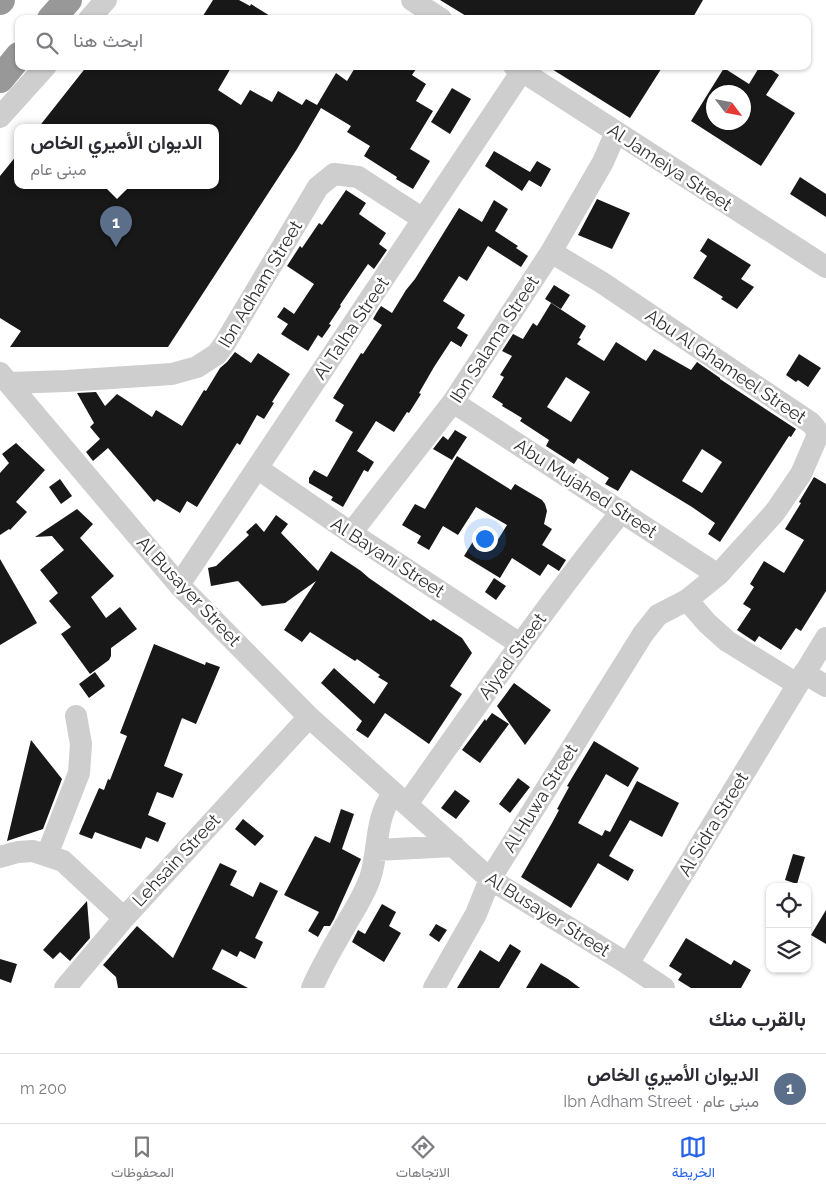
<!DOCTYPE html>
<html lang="ar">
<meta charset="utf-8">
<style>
:root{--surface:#fff;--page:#f2f2f3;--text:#2b2b33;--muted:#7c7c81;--line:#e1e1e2;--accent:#2563eb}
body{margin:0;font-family:Raleway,Vazirmatn,sans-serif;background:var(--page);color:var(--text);direction:rtl}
.controls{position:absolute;right:15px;bottom:15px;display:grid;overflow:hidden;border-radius:10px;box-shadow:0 1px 4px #0004}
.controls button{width:45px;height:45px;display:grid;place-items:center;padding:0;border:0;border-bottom:1px solid var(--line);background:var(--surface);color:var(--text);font:25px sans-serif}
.compass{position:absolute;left:706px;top:85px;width:45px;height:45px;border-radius:50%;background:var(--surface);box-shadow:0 1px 4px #0004;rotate:122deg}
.you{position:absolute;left:484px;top:538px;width:18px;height:18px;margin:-12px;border:4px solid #fff;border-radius:50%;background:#1a73e8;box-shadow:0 0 0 8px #1a73e833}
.badge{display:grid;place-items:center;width:32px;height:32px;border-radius:50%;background:var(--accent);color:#fff;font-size:16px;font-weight:700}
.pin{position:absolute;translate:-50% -41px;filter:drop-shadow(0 1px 2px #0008)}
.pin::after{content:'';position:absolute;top:26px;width:18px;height:15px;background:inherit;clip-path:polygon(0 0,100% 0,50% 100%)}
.popup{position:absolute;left:14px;top:124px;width:205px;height:65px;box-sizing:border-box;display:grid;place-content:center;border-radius:10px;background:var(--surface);filter:drop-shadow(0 1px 4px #0005);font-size:16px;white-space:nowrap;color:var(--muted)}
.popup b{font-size:19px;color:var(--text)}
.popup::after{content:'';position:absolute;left:50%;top:100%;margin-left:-10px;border:10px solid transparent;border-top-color:var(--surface)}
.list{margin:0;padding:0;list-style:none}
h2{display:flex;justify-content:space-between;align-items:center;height:65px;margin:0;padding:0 20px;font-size:21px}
h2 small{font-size:16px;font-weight:400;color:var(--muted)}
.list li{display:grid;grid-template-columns:32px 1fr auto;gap:15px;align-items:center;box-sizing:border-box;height:70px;padding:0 20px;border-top:1px solid var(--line)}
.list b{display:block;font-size:19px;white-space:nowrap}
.list p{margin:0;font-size:16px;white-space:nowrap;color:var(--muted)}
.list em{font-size:16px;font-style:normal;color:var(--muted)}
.icon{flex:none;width:28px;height:28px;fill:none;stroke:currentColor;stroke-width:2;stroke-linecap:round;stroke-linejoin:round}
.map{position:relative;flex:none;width:826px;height:988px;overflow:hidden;direction:ltr}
.search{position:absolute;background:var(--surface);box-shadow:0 1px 4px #0004;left:15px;right:15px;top:15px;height:55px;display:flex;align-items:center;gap:12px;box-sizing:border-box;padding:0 18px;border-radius:10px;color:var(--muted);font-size:19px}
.sheet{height:135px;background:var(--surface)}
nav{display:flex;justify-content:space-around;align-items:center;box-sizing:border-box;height:70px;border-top:1px solid var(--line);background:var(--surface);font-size:14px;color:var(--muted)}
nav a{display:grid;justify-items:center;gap:2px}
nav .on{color:var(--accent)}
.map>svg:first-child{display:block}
.building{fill:#181818;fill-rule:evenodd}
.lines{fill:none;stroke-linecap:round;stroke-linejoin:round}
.minor{stroke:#cecece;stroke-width:22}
.highway{stroke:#989898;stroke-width:28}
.labels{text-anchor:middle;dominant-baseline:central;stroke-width:5;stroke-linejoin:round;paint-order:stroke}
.street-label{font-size:18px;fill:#313131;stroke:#fff}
</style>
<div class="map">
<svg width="826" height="988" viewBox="0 0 826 988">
<rect width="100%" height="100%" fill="#fff"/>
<path class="building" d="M213 0H239L250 6 251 4 275 19H201Z
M440 0H703L692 19H471Z
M87 66H232L218 90 241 105 250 90 272 102 278 91 302 105 306 99 317 105 336 73 347 81 356 66H418L412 75 426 84 416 101 433 111 410 149 430 161 413 189 396 179 397 177 364 156 370 146 347 132 351 126 321 108 297 149 168 347H10L21 331 0 318V176L17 155V186H215V128H38Z
M547 66H663L630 118Z
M760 66H766L779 75 766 95 795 113 761 166 691 121 724 68 749 84ZM714 92H744V122H714Z
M452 88 471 99 450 134 431 122Z
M494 151 530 172 537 161 551 169 541 187 529 180 522 191 485 166Z
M800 177 826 194V217L790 194Z
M346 190 366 203 359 214 386 233 379 244 387 250 374 269 368 264 340 305 341 306 329 324 331 325 322 338 318 335 308 351 281 334 288 324 277 317 284 307 294 314 314 284 287 266 300 246 302 248 319 223 322 225Z
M597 199 630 213 612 249 578 235Z
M494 200 508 209 495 231 518 246 516 248 528 256 521 267 488 246 467 281 459 276 443 301 465 315 457 328 468 335 461 347 451 341 434 367 419 393 421 394 409 413 407 412 394 432 376 421 357 451 374 462 368 472 364 470 343 507 331 500 333 497 309 483V478L314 470 327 477 353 432 335 421 344 405 333 398 361 353 363 354 382 325 373 319 377 312 381 306 392 313 406 290 415 279 459 208 482 222Z
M708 238 751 265 741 279 754 287 737 309 721 299 723 297 693 278 707 256 700 251Z
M554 285 570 295 561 309 545 299Z
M551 303 586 326 579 338 581 339 577 344 604 361 616 342 646 361 654 349 691 370 697 362 720 378V379L796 429 791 437 789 436 720 542 708 534 715 523 692 507 631 470 618 491 605 484 609 478 578 458 574 464 546 446 549 440 520 421 522 418 502 406 503 404 492 397 504 377 500 375 512 356 502 351 513 334 523 339 533 323 537 326ZM566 377 590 392 571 422 547 407ZM702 449 722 462 702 493 682 481Z
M235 352 251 363 258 353 290 374 272 402 274 403 264 419 257 415 240 445 237 443 197 507 187 501 180 513 157 499 154 502 108 448 93 461 86 452 100 439 90 427 94 423 77 393 96 392 105 406 117 394 152 417 156 410 182 426 204 390 206 391 220 368 227 362Z
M799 354 821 368 808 387 798 380 796 382 786 375Z
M455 430 467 437 452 460 433 449 443 436 448 440Z
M16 443 45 470 16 502 27 512 10 530 9 529 0 535V473L9 463 2 454Z
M457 456 511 490 515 484 542 500 545 504 547 511 544 524 552 529 542 545 566 560 559 571 548 564 540 576 512 558 500 578 464 556 477 535 494 546 507 525 476 507 458 535 443 526 429 550 417 543 421 536 402 525 415 504 425 509Z
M814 477 826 484V591L801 631 796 628 781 650 759 636 755 642 737 630 751 609 743 604 754 587 750 584 764 561 784 573 804 540 785 529 801 503 799 502Z
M60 479 72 496 61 504 49 487Z
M77 509 93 524 80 538 114 576 91 597 106 618 120 607 137 629 111 648V656L109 660 90 674 61 634 71 627 49 601 58 593 40 570 64 550 52 536 35 537Z
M276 515 288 524 281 533 318 571 331 551 361 571 369 578 431 621 433 619 462 638 472 653 450 686 462 694 429 744 385 713 368 738 356 730 362 721 321 683 334 668 374 704 388 683 378 677 380 675 357 659 355 661 310 632 302 642 284 630 316 581 285 603 262 606 238 581 211 586 208 568 216 566 249 535 246 532 256 523 264 532Z
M0 559 37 623 0 645Z
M494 578 506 586 496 600 485 592Z
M154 644 205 665 206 662 220 667 196 724 182 718 164 766 183 774 173 798 157 792 148 815 166 823 158 842 146 837 141 849 95 832 92 839 79 834 99 788 104 790 108 779 110 780 127 736 120 733Z
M95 672 105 686 89 698 79 684Z
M514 683 551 710 525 745 497 706Z
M492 713 509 724 480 763 462 750 485 719 486 721Z
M31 740 62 779 43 829 7 841Z
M594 741 639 768 628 787 606 774 578 823 602 836 605 830 610 832 637 781 679 803 662 837 630 820 609 856 634 870 628 881 598 863 571 908 521 877 552 823 559 810 557 809 569 787 567 786Z
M518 778 530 787 510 813 499 804Z
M455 790 470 801 456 819 441 808Z
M341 809 354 814 342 849 361 859 334 919 330 926H324L318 937 308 931 319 912 284 895 315 836 330 843Z
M243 819 264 836 255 846 235 829Z
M793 854 805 857 797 884 785 880Z
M220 863 237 871 230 885 253 897 260 882 278 891 255 938 263 942 255 959 240 951 237 957 222 949 212 969 248 988H118L116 977 103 965 137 926 173 958Z
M87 901 90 938 70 961 60 952 53 959 43 950Z
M382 904 396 912 389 926 401 933 384 962 352 942 358 930 365 934Z
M826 910V944L811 935Z
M436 924 447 930 439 942 429 935Z
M686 938 731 965 734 960 751 970 741 988H691L678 980 682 974 669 966Z
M510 944 521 951 499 988H457L480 950 499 962Z
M0 959 17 964 11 983 0 979Z
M541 963 568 979 580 988H526Z"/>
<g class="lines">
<path class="minor" d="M412 0 441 19
M89 19 106 0
M514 66 826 267
M0 117 46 66
M551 252 601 282 811 423 816 429 817 437 801 474 775 512 718 575 687 600
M0 373 179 585 309 717 490 879 628 964 664 988
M9 383 66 381 172 374 197 367 217 354 225 343 318 187 334 174 358 177 423 219
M453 402 718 575
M257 468 351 533 520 644
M351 533 453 402 551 252 603 162 616 132
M179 585 522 71
M804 673 826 686
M407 804C477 705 546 605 622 511
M376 850 454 846
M47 855 79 773 81 744 76 716
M0 857 18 852 33 851 63 861 124 918 309 717
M628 964 826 638
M65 988 124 918
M312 988C321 967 333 947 345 926 354 910 366 893 371 875 379 847 375 817 393 794
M434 988 476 914 490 879 643 634 658 615 687 600 707 623 727 641 797 684"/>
<path class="highway" d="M0 1 1 0
M51 19 68 0
M0 79 19 56"/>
</g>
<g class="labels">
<g class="street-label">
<text transform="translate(670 167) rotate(33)">Al Jameiya Street</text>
<text transform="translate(260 284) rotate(-59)">Ibn Adham Street</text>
<text transform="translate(351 328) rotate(-56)">Al Talha Street</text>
<text transform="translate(494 339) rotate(-57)">Ibn Salama Street</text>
<text transform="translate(726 366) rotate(34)">Abu Al Ghameel Street</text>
<text transform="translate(586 488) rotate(33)">Abu Mujahed Street</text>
<text transform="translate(388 557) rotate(33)">Al Bayani Street</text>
<text transform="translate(189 591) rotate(47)">Al Busayer Street</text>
<text transform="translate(512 656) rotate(-54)">Ajyad Street</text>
<text transform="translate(540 798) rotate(-58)">Al Huwa Street</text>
<text transform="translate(713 824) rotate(-59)">Al Sidra Street</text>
<text transform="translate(176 860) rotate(-47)">Lehsain Street</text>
<text transform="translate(548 914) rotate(32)">Al Busayer Street</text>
</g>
</g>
</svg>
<div class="controls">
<button><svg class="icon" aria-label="locate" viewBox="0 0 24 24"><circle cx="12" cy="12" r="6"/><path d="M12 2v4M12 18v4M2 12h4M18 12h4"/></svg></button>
<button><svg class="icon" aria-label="layers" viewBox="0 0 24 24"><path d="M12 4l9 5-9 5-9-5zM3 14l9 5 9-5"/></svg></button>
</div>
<svg class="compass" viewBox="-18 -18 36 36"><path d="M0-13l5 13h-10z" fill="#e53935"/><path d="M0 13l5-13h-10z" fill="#7c7c81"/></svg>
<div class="you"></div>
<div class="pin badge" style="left:116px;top:247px;background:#5c6f8a">1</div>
<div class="popup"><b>الديوان الأميري الخاص</b>مبنى عام</div>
<div class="search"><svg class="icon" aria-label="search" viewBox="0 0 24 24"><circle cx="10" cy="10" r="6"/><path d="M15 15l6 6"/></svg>ابحث هنا</div>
</div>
<section class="sheet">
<h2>بالقرب منك<small></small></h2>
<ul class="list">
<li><span class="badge" style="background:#5c6f8a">1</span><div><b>الديوان الأميري الخاص</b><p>مبنى عام · Ibn Adham Street</p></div><em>200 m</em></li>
</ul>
</section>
<nav>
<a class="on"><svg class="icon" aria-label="map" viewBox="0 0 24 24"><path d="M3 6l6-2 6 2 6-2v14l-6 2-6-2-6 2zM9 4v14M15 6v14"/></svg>الخريطة</a>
<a><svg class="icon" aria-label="directions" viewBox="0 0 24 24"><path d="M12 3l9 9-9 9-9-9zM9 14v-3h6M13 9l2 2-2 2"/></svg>الاتجاهات</a>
<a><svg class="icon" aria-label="saved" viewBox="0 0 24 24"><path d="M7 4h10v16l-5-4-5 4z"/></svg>المحفوظات</a>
</nav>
